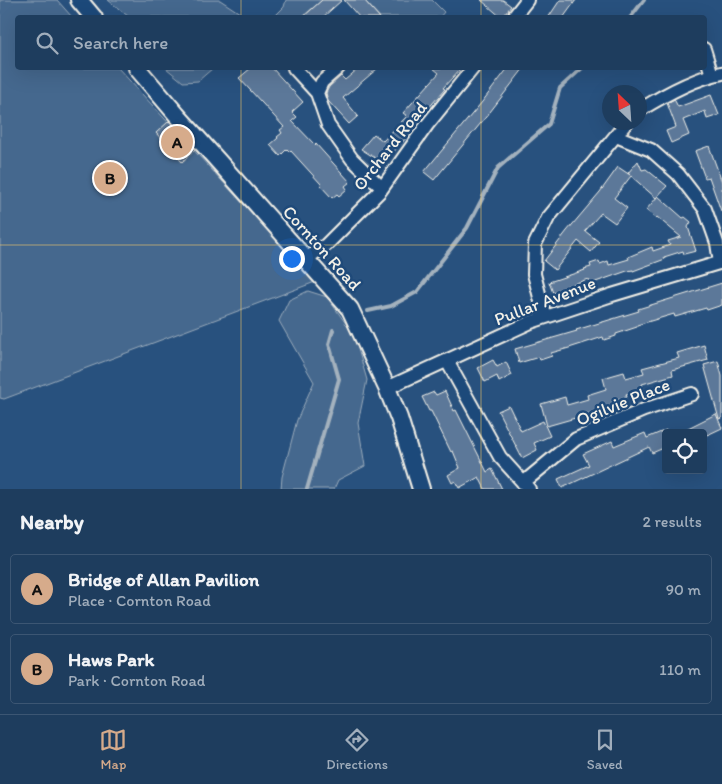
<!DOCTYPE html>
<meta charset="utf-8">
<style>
:root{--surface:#1e3d5e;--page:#2b4867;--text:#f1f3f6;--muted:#a1aebc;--line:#3c5673;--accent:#d6ab8b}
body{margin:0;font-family:Itim,sans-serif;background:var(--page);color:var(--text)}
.controls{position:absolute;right:15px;bottom:15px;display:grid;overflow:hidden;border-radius:5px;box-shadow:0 5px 20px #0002}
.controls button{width:45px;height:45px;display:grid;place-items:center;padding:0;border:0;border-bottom:1px solid var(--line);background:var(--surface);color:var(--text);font:25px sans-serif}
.compass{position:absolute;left:602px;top:85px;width:45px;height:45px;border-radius:50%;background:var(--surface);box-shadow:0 5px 20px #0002;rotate:335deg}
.you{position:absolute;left:291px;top:258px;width:18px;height:18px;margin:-12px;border:4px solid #fff;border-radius:50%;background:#1a73e8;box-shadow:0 0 0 8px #1a73e833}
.badge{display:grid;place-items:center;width:32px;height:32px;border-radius:50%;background:var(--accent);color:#111;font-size:16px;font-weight:700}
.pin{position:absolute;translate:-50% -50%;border:2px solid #fff;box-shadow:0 1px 5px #0006}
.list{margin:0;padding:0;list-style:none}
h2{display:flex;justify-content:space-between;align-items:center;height:65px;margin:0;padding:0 20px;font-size:21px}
h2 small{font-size:16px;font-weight:400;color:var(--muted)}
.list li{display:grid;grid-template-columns:32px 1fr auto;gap:15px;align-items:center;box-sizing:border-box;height:70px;margin:0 10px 10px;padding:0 10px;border:1px solid var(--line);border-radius:5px}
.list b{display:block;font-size:19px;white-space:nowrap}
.list p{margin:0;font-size:16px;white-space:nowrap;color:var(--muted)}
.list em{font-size:16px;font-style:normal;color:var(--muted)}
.icon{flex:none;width:28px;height:28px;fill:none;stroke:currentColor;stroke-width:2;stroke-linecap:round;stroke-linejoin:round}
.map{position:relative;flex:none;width:722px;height:489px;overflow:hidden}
.search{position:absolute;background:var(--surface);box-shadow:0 5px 20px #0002;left:15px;right:15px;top:15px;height:55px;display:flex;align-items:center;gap:12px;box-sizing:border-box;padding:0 18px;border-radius:5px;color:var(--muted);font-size:19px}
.sheet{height:225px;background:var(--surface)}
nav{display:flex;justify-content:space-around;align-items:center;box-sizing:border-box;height:70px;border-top:1px solid var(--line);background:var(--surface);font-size:14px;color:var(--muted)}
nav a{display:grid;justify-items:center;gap:2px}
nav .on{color:var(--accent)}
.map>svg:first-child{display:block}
.green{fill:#45688e;stroke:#9cacbb}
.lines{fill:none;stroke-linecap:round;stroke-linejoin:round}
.stream{stroke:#a4b2be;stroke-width:4}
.building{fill:#5b7899;stroke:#f4f1e8}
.minor-casing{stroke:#f4f1e8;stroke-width:16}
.major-casing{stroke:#f4f1e8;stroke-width:20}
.minor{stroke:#1f4a7a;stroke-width:12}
.major{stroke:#1f4a7a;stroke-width:16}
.grid{fill:none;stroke:#ffd166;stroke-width:1;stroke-opacity:0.55}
.labels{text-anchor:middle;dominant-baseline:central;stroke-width:5;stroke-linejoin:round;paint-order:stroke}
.street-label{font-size:18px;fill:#f4f1e8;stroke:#1f4a7a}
</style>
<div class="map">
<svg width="722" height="489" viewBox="0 0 722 489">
<rect width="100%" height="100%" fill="#28517e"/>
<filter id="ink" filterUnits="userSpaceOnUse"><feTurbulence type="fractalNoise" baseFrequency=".02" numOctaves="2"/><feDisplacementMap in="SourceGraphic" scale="10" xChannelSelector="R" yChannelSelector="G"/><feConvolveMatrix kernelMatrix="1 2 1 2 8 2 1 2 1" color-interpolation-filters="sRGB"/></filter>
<g filter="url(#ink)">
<path class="green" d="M0 0H57L72 17 18 18V68H118L315 282 4 399 0 398Z
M108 0H220L246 17H129Z
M286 0H322L302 17H274L284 7Z
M364 0H432L444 12 440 17H380Z
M166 68H213L198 81 183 82Z
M308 291 327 297 354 335 367 380 358 423 365 466 338 480 334 489H281L282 477 297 420 314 382 279 321 289 300Z"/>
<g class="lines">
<path class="stream" d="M630 18 644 0
M368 311 391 306 417 292 467 228 498 168 549 124 560 88 582 68
M307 489 339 379 329 344 333 330"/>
</g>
<path class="building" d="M322 0H342L322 18H302Z
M344 0H364L380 18H360Z
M481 0H503L511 6 502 18Z
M560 0H576L563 18H548Z
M251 68H272L303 102 292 112 297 117 292 121 315 145 316 144 350 182 345 186 347 189 339 196 337 194 332 198 320 185 321 184 291 151 290 152 287 149 280 156 270 145 278 138 277 137 282 133 280 130 284 127 239 78Z
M359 68H378L343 98 358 116 349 124 328 101 326 93 329 87 341 76 345 80Z
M433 68H461L443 88 445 89 407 133 409 135 383 163 361 149 374 134 383 141 407 116 403 113 439 73Z
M508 68H524L490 112 434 180 424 172 482 102Z
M711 95 719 115 707 119 705 111 683 120 689 135 671 143 666 131 676 127 667 103 674 99 678 107 681 106Z
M169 121 195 150 182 162 156 133Z
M709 146 722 182V211H721L709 177 705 178 695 151Z
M638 161 642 170 646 169 667 186 656 198 631 176 614 198 627 208 615 223 601 213 585 231 599 242 591 252 578 241 555 270 544 261 567 231 600 192 618 167 630 175 628 173Z
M658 196 683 218 685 217 691 222 688 227 696 251 684 254 683 251 664 257 665 259 633 271V270L627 271 590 284 588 279 567 286 568 288 553 293 549 282 585 270 584 269 591 267 590 264 599 261 600 264 608 261 609 265 629 259 628 257 652 247 653 251 670 245 668 241 681 237 657 217 656 218 646 210Z
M722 283V305L707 310 706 308 675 317 674 314 637 325V327L616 334V336L604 340 603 337 569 348 551 353 552 356 540 360 539 357 519 363 515 349 577 331 576 330 639 311 638 309Z
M704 345 708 360 672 370 673 375 642 384 643 389 626 394 627 397 612 401 614 407 547 426 541 404 565 397 567 405 588 399 587 395 606 389 603 378 624 372 626 378 644 373 642 368 679 358 677 353Z
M493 360 497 367 506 362 512 375 499 382 497 376 485 382 478 368Z
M718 361 722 376V418L719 419 704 365Z
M445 391 454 411 456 410 487 472 492 469 502 489H485L479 477 459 488 455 481 452 483 448 475 460 468 453 451 451 452 431 411H429L422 397 434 392 436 395Z
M509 406 521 431 543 421 550 436 534 443 537 450 522 458 498 411Z
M716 414 722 428 703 437V433H678Z
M666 430V447L652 453 649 447 562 488 558 479 589 465 583 454 612 441 614 446 645 433 647 438Z"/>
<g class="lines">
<g class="minor-casing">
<path id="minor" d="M513 18 527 0
M704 49 712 75
M294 68 317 93
M338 68 322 82 317 93 328 125 352 159 382 188
M640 110C664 95 694 78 722 73
M616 136 651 150 678 174 705 209 717 243 720 263
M306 259 326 245 380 191 427 125 473 68
M545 317 534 274 535 244 548 218 627 122
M447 361 500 457 529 489
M387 388 531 322 612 295 722 262
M523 483 576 439 644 410 692 394"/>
</g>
<g class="major-casing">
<path id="major" d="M79 0 94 18
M137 68 177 115 350 309 387 388 399 418 421 489"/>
</g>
<use href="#minor" class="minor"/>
<use href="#major" class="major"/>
</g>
</g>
<path class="grid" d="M241 0V18M481 0V18M241 68V489M481 68V489M0 245H722"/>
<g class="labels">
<g class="street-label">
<text transform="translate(390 146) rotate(-52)">Orchard Road</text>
<text transform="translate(322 248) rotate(48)">Cornton Road</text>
<text transform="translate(545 301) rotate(-21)">Pullar Avenue</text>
<text transform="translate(623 402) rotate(-22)">Ogilvie Place</text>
</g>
</g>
</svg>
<div class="controls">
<button><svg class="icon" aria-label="locate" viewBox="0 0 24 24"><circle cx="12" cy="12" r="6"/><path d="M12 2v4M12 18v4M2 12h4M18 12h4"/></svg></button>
</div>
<svg class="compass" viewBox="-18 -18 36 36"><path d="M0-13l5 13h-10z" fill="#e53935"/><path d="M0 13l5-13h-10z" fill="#a1aebc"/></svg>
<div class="you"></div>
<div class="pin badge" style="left:177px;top:142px">A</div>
<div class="pin badge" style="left:110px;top:178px">B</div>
<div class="search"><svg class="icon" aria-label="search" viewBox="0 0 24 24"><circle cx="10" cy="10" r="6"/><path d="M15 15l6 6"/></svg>Search here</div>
</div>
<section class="sheet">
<h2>Nearby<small>2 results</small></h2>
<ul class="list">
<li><span class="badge">A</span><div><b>Bridge of Allan Pavilion</b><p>Place · Cornton Road</p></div><em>90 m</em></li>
<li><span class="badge">B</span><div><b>Haws Park</b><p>Park · Cornton Road</p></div><em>110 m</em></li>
</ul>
</section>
<nav>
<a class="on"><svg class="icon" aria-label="map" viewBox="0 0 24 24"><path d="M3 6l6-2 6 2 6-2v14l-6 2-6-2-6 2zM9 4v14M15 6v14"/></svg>Map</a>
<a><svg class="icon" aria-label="directions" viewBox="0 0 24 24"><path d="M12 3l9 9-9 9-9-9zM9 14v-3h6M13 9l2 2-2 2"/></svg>Directions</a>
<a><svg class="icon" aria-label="saved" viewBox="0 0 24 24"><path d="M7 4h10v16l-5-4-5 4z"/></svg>Saved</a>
</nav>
